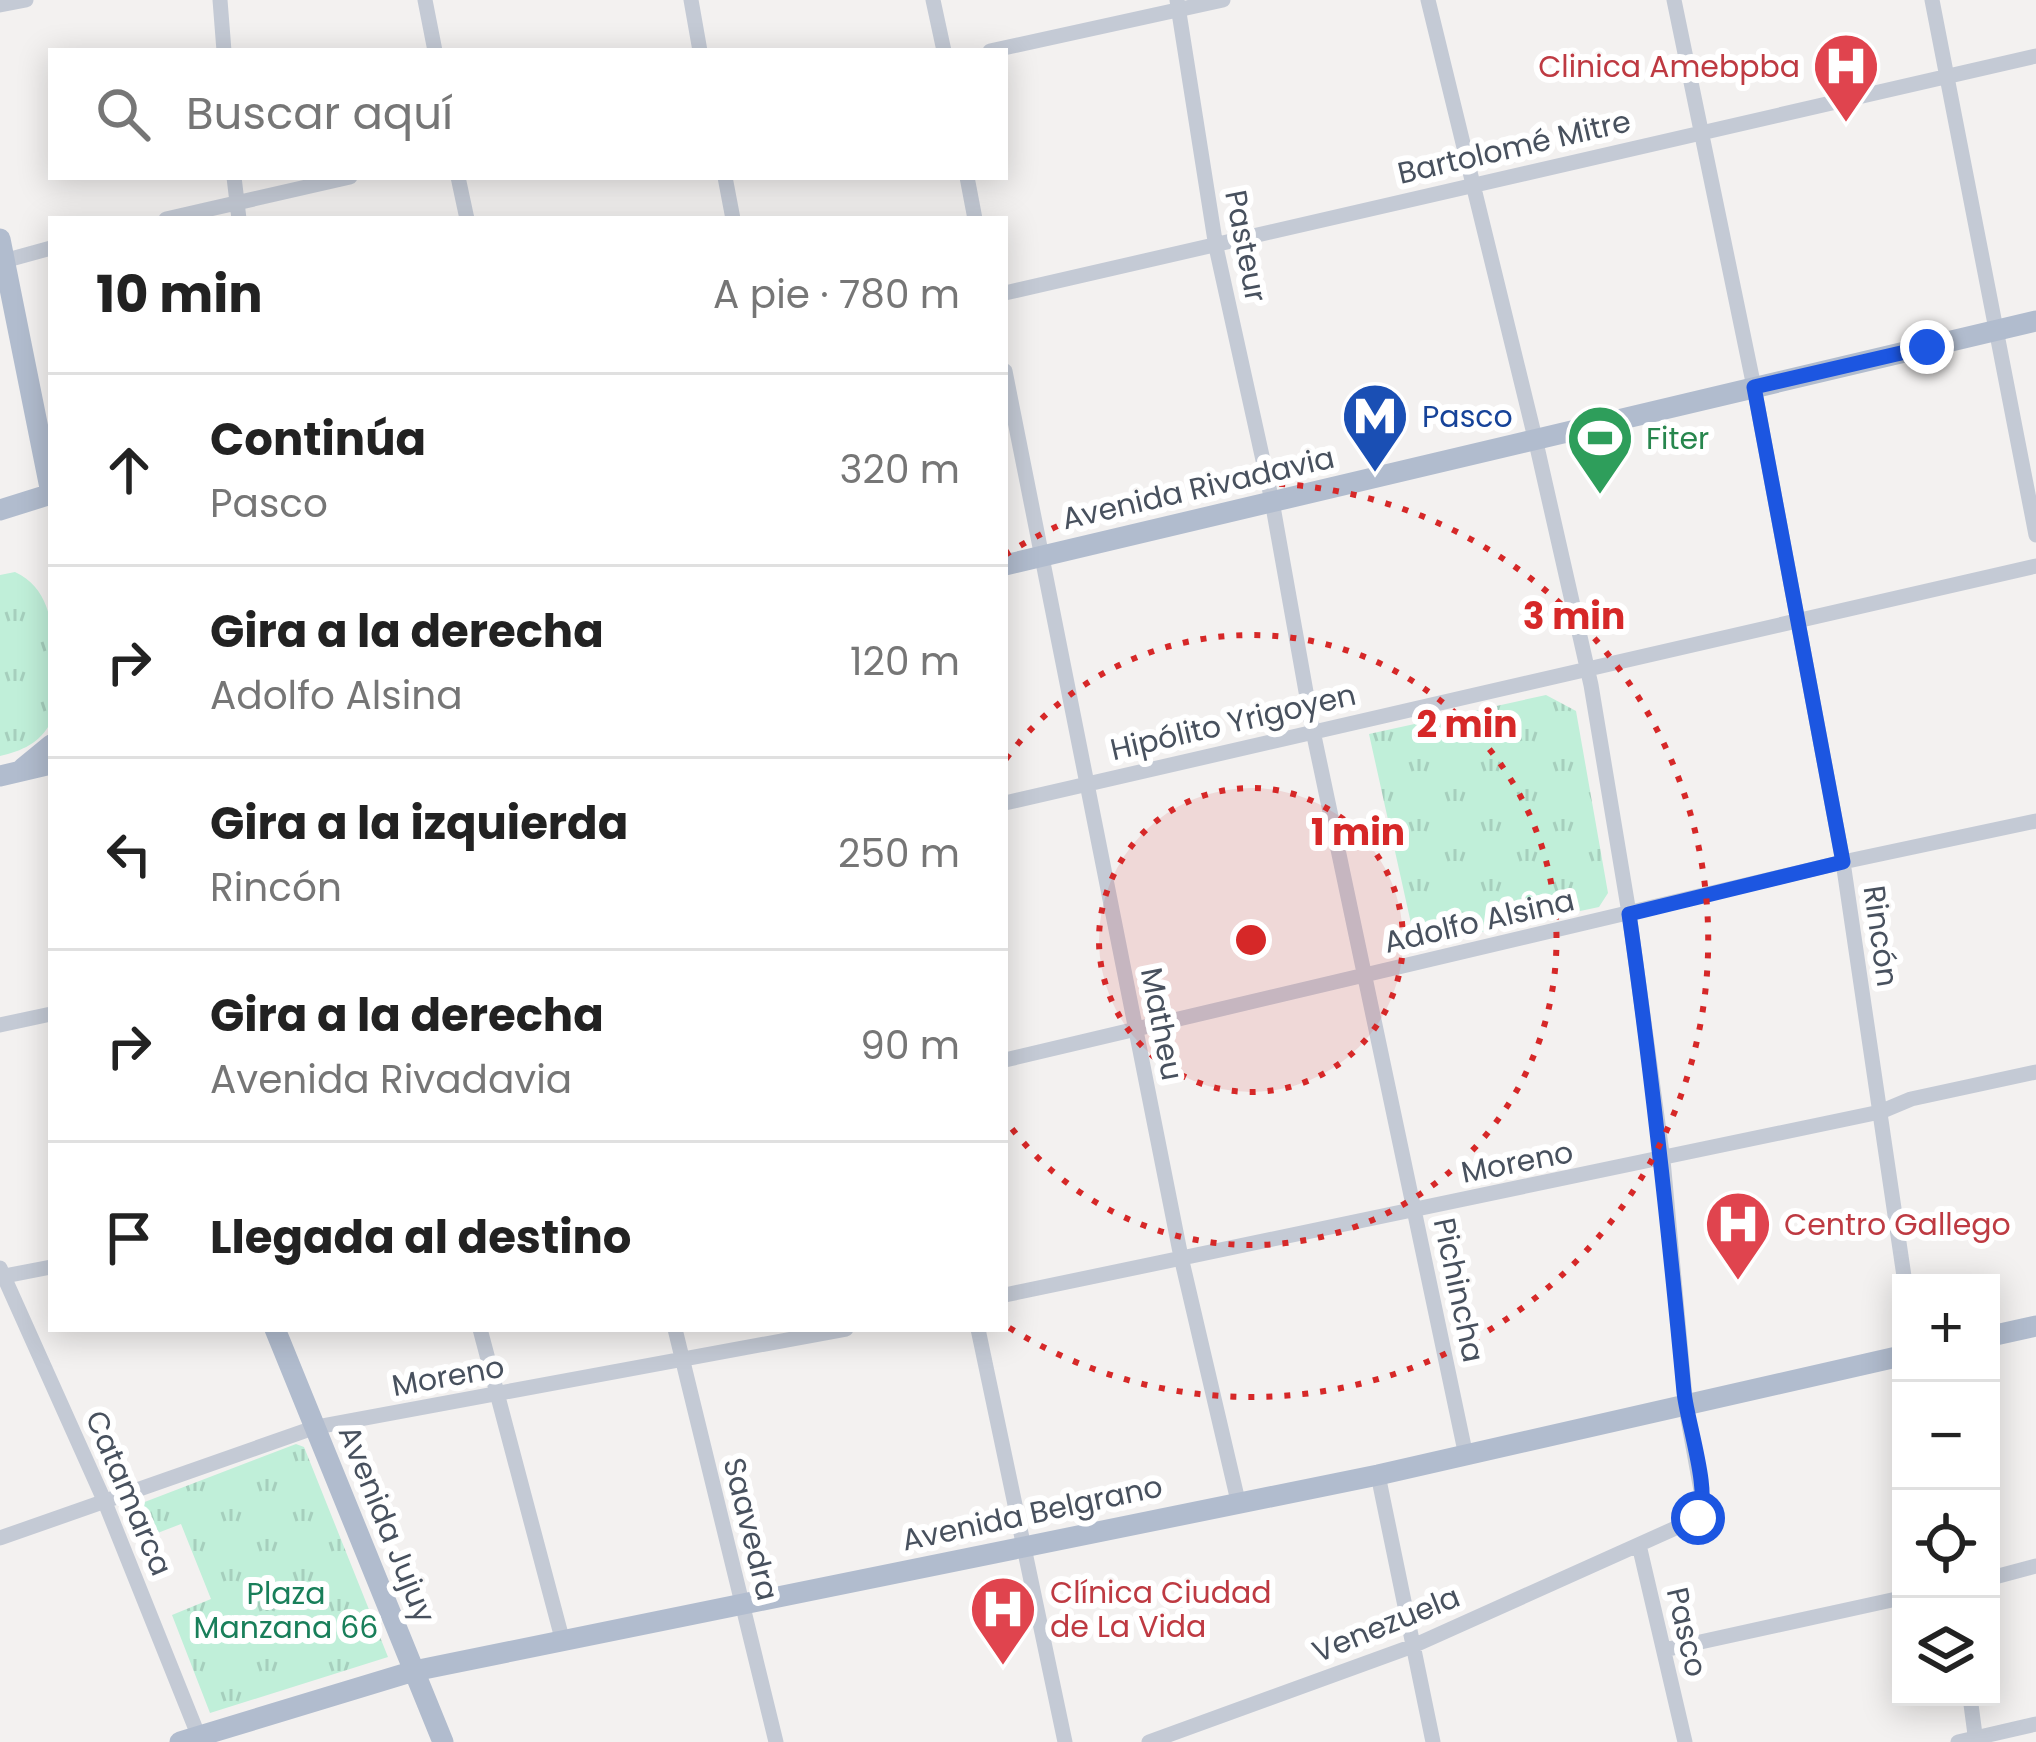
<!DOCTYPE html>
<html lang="es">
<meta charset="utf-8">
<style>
:root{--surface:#fff;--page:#f6f6f6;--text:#222;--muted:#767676;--line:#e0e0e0}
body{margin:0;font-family:Poppins,sans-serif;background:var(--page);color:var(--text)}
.controls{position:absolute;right:36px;bottom:36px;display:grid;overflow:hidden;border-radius:0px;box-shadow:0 6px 30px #0003}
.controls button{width:108px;height:108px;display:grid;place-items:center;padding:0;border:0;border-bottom:3px solid var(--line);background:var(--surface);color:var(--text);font:60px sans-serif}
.stop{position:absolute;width:36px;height:36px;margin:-27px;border:9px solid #1c56e1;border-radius:50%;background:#fff}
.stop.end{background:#1c56e1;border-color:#fff;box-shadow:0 3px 12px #0008}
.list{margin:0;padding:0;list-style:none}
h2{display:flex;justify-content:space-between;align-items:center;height:156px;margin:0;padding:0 48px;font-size:51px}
h2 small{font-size:39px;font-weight:400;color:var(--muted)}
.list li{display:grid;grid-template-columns:78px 1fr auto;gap:36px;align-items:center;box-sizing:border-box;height:192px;padding:0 48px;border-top:3px solid var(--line)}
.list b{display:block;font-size:45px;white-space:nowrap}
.list p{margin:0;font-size:39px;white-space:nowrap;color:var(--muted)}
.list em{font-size:39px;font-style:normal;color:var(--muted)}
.icon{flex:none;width:66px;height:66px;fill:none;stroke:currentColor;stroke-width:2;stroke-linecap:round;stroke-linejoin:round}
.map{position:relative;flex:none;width:2036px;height:1742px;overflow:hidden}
.search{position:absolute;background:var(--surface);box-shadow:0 6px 30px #0003;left:48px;top:48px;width:960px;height:132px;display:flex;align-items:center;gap:30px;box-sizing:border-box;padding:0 42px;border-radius:0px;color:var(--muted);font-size:45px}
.panel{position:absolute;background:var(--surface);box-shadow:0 6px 30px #0003;left:48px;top:216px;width:960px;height:1116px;border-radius:0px}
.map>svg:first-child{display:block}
.grass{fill:url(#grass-tufts)}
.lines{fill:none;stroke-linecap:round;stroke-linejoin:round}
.minor{stroke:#c4cad5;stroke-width:15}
.major{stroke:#b1bcce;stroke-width:21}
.route{stroke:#1c56e1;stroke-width:15}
.ring{fill:none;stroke:#d62828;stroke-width:6;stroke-dasharray:6 12}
.labels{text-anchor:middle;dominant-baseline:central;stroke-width:12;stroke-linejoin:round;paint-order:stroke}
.health-label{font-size:30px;fill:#be3a42;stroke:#fff;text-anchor:start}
.street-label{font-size:30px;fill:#48515e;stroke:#fff}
.transit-label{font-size:30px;fill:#164399;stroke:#fff;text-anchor:start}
.leisure-label{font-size:30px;fill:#27864d;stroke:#fff;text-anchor:start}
.park-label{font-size:30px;fill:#197f5a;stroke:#fff}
.centre{fill:#d62828;stroke:#fff;stroke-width:6}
.ring-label{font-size:36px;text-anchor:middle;font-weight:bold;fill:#d62828;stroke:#fff;stroke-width:12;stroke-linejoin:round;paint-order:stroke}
</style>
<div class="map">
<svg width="2036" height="1742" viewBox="0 0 2036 1742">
<defs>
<pattern id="grass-tufts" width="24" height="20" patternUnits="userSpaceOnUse" patternTransform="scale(3)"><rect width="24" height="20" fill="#c0efd9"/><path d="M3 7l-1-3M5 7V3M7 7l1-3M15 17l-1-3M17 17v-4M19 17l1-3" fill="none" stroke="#a6cfbd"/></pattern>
</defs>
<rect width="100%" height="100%" fill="#f3f1f0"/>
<path class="grass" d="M15 572C68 596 51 675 51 722 40 743 22 751 0 756V575Z
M1546 695 1576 711 1608 893 1599 907 1416 946 1369 734Z
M296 1444 304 1447 388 1657 210 1713 172 1615 211 1599 181 1524 142 1539 129 1508Z"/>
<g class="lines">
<path class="minor" d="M220 0 224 51
M425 0 435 51
M691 0 700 51
M933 0 944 51
M1177 0 1216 247 1272 501 1313 731 1466 1456
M1674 0 1754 387 1843 862 1905 1283
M1932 0 2036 535
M0 5 26 0
M990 51 1223 0
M234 177 239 219
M458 177 467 219
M725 177 733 219
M967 177 975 219
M166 219 350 177
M0 262 51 248
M1005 293 2036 56
M1005 371 1181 1257 1238 1501
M1005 803 2036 566
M0 1025 51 1014
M1005 1060 1843 862 2036 821
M0 1268 104 1500 201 1742
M0 1277 51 1267
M1005 1295 1880 1112 1911 1099 2036 1072
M480 1329 563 1642
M675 1329 776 1742
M978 1329 1065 1742
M1378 1475 1433 1742
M0 1538 316 1427 846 1329
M1639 1545 1685 1742
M1991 1578 2036 1566
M1664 1650 1901 1598
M1970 1697 1976 1742
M1149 1742 1413 1646 1698 1518 1704 1507 1686 1408 1663 1160 1629 913 1591 685 1535 438 1428 0
M1958 1742 2036 1724"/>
<path class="major" d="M0 239 51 493
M0 510 51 494
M1005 565 2036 321
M23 768 51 745
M0 776 51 764
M275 1329 443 1742
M1991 1336 2036 1326
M180 1742 414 1671 1378 1475 1901 1356"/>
</g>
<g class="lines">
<path class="route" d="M1698 1518C1712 1495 1687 1422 1684 1392 1669 1232 1652 1073 1629 914L1843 862 1754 387 1927 347"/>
</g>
<circle cx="1251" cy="940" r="152" fill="#d62828" fill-opacity=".12"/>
<g class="ring">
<circle cx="1251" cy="940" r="152"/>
<path d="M1006 759A305 305 0 1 1 1006 1121"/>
<path d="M1005 555A457 457 0 1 1 1005 1325"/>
</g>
<defs>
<g id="hospital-pin" transform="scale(3.45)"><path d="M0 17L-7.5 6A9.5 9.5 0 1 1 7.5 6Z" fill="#e0444e" stroke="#fff"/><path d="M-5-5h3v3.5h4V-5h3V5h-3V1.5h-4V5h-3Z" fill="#fff"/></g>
<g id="metro-pin" transform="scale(3.45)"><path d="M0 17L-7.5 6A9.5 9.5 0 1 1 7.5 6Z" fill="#1a4fb4" stroke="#fff"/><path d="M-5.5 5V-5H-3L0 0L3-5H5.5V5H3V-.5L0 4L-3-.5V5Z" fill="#fff"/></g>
<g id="stadium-pin" transform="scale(3.45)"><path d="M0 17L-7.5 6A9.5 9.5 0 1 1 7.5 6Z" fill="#2e9e5b" stroke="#fff"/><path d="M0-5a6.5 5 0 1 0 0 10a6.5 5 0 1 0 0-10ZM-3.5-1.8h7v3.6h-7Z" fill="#fff"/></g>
</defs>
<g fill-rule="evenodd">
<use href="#hospital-pin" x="1846" y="66"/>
<use href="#metro-pin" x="1375" y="416"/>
<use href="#stadium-pin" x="1600" y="438"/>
<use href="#hospital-pin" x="1738" y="1224"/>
<use href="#hospital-pin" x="1003" y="1609"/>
</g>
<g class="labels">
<g class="health-label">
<text x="1800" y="66" text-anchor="end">Clinica Amebpba</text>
<text x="1784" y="1224">Centro Gallego</text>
<text x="1050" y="1592">Clínica Ciudad<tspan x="1050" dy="34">de La Vida</tspan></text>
</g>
<g class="street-label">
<text transform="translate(1514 147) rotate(-13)">Bartolomé Mitre</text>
<text transform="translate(1246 246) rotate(79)">Pasteur</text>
<text transform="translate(1198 488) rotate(-13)">Avenida Rivadavia</text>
<text transform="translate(1233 722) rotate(-13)">Hipólito Yrigoyen</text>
<text transform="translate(1479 921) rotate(-13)">Adolfo Alsina</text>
<text transform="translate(1881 936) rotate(82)">Rincón</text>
<text transform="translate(1162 1024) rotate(79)">Matheu</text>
<text transform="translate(1517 1162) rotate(-11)">Moreno</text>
<text transform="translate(1459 1290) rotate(78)">Pichincha</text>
<text transform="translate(448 1376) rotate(-10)">Moreno</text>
<text transform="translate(129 1493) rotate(67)">Catamarca</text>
<text transform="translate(1032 1513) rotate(-12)">Avenida Belgrano</text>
<text transform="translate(387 1524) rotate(68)">Avenida Jujuy</text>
<text transform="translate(751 1529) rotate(76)">Saavedra</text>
<text transform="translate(1386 1624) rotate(-22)">Venezuela</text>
<text transform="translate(1687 1632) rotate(77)">Pasco</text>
</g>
<g class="transit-label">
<text x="1422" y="416">Pasco</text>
</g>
<g class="leisure-label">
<text x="1646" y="438">Fiter</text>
</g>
<g class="park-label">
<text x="286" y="1593">Plaza<tspan x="286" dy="34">Manzana 66</tspan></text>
</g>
</g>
<circle cx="1251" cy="940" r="18" class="centre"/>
<g class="ring-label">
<text x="1574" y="629">3 min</text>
<text x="1467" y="737">2 min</text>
<text x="1358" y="845">1 min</text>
</g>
</svg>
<div class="controls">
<button>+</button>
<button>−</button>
<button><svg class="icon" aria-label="locate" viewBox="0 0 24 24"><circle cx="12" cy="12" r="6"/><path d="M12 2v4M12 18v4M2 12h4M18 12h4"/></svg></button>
<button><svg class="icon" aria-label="layers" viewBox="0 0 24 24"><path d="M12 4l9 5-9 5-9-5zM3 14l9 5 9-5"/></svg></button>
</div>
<div class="stop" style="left:1698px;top:1518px"></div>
<div class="stop end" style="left:1927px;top:347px"></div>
<div class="search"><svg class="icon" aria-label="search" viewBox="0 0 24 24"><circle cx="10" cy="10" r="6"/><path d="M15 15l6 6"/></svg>Buscar aquí</div>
<section class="panel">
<h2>10 min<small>A pie · 780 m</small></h2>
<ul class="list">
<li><svg class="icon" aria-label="ahead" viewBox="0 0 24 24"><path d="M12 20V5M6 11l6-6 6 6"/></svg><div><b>Continúa</b><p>Pasco</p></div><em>320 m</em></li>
<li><svg class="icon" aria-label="right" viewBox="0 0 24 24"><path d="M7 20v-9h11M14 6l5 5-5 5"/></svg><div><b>Gira a la derecha</b><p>Adolfo Alsina</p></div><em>120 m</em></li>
<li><svg class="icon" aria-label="left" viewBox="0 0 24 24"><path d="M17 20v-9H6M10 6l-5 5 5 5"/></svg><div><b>Gira a la izquierda</b><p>Rincón</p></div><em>250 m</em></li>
<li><svg class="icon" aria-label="right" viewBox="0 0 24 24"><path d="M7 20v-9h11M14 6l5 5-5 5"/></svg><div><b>Gira a la derecha</b><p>Avenida Rivadavia</p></div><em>90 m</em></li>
<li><svg class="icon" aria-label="arrive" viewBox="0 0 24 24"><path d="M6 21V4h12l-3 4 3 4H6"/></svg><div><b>Llegada al destino</b></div></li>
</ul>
</section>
</div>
